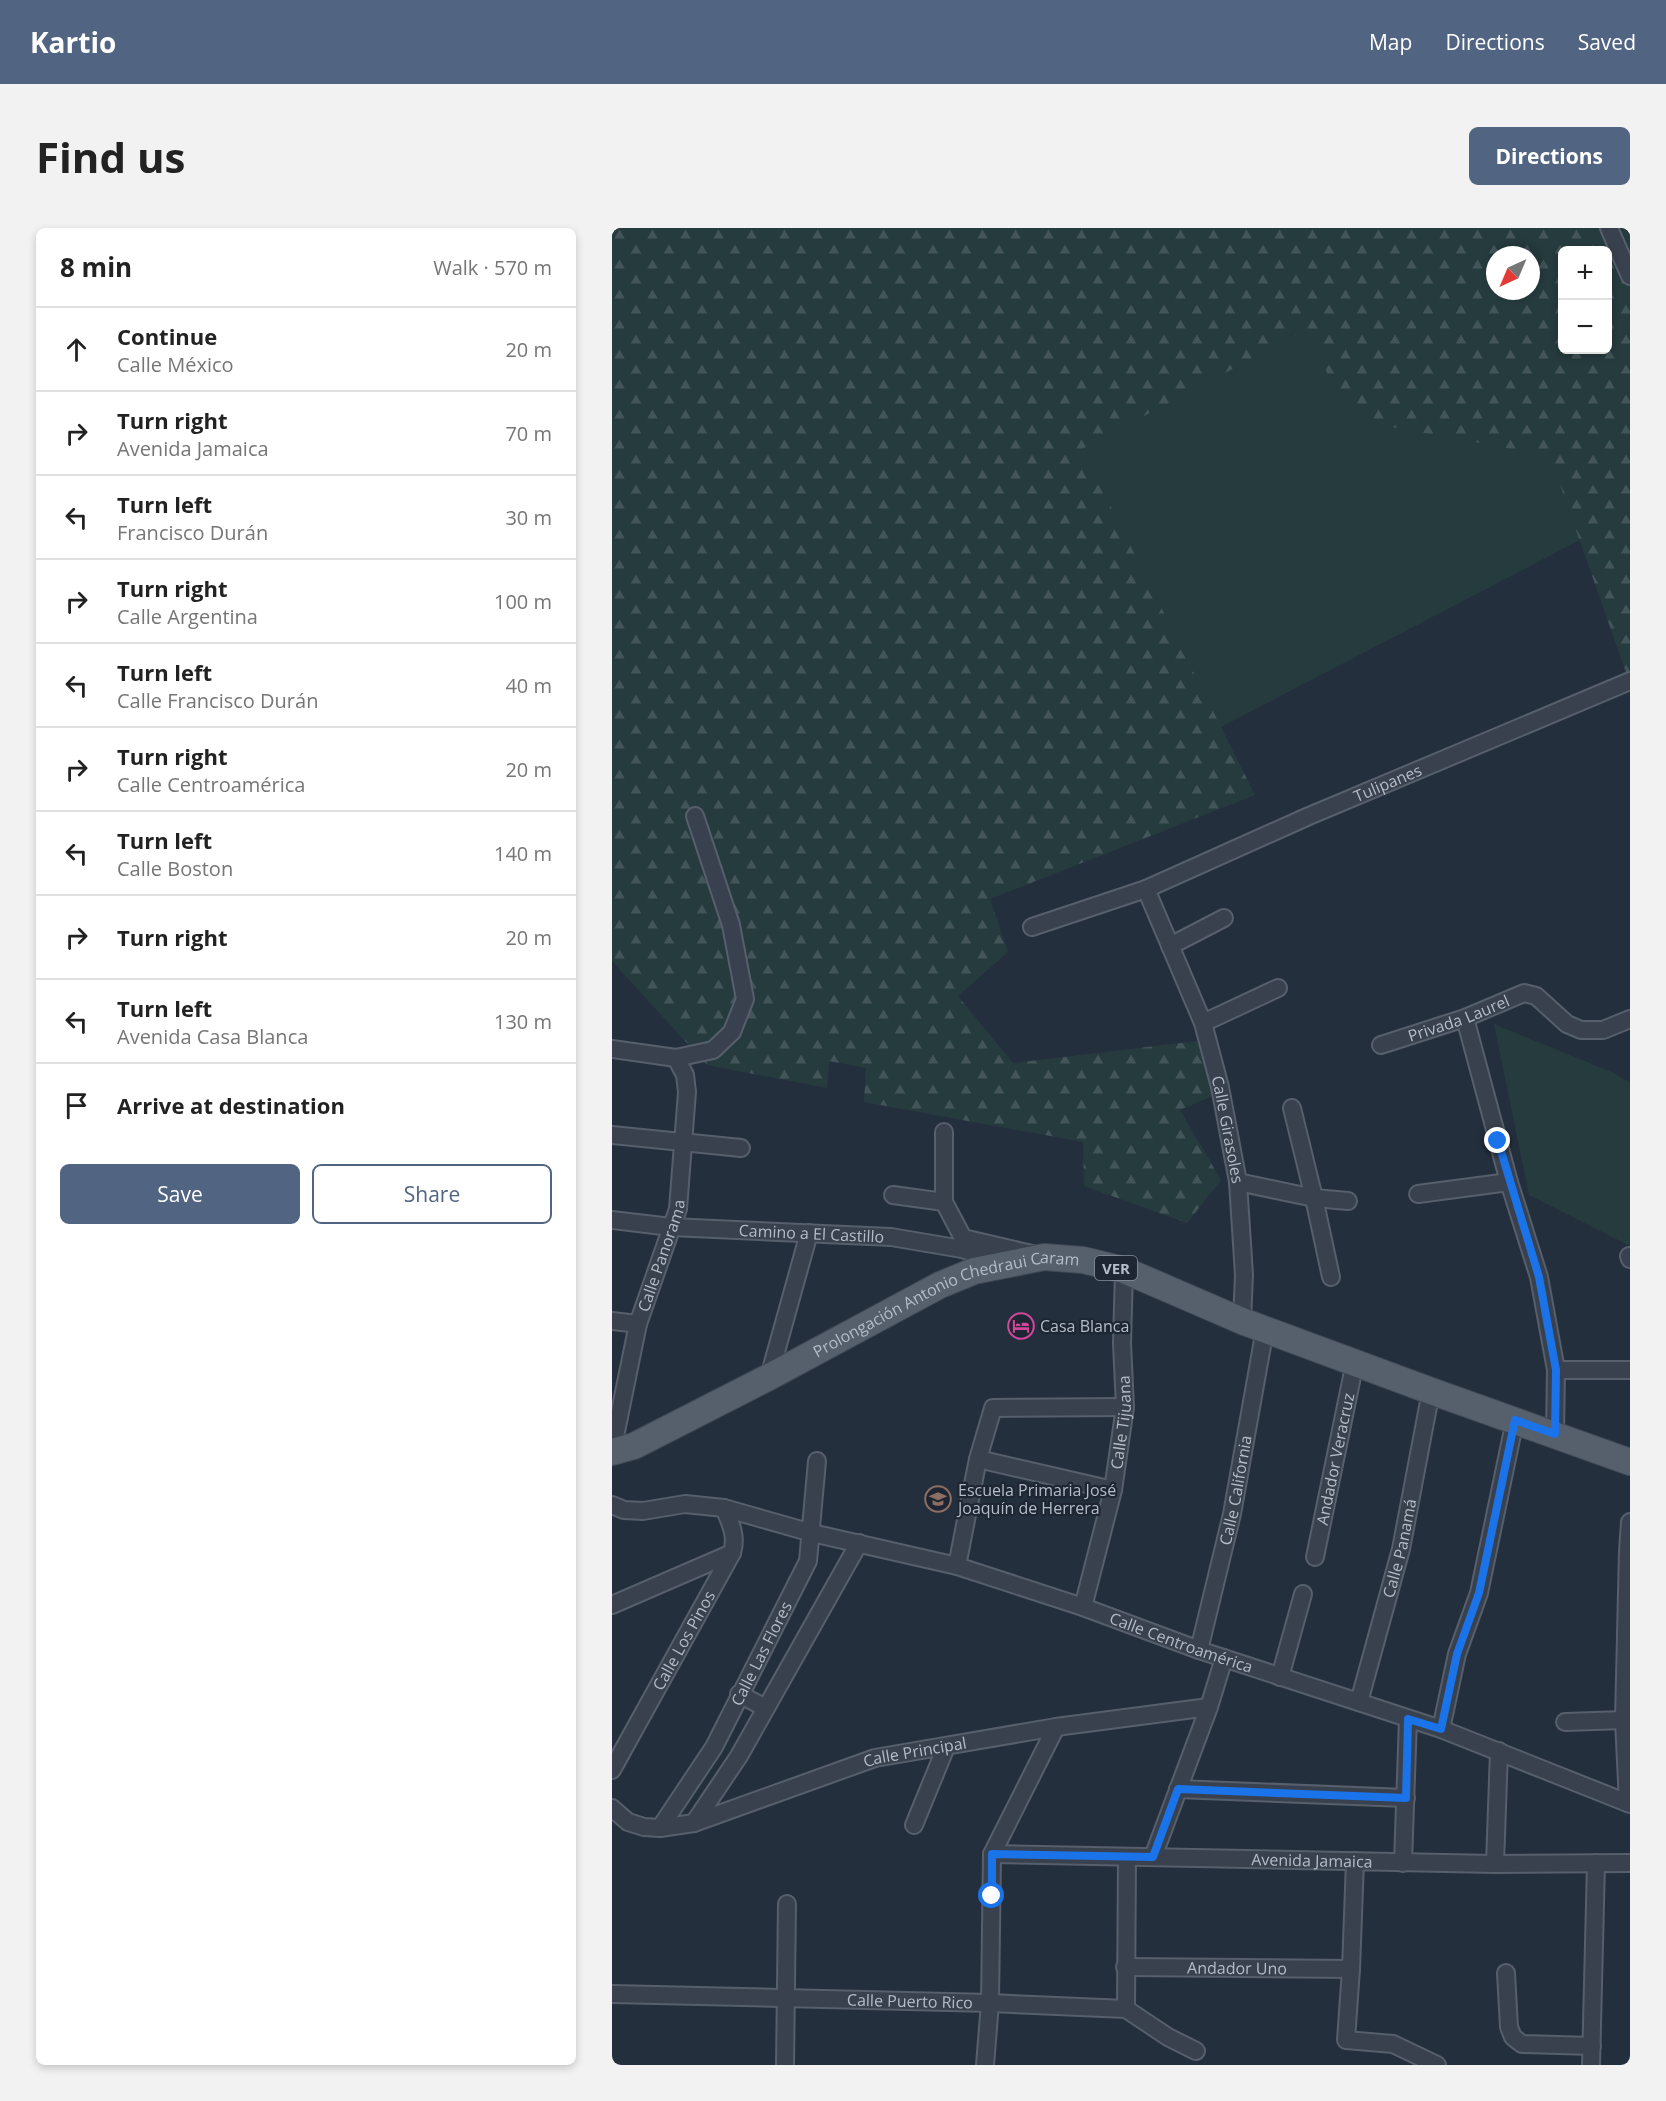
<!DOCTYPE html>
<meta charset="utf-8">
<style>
:root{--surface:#fff;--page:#f2f2f2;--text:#222;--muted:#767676;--line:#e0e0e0;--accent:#516481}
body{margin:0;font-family:"Open Sans",sans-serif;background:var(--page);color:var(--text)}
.controls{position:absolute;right:18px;top:18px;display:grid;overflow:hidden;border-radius:9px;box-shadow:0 3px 9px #0003}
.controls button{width:54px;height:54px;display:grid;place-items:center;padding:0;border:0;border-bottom:2px solid var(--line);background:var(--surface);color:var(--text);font:30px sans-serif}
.compass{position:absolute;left:874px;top:18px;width:54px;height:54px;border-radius:50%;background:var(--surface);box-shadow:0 3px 9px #0003;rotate:224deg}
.stop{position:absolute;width:18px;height:18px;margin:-14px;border:4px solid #1a73e8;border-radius:50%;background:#fff}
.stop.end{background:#1a73e8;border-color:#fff;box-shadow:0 2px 6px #0008}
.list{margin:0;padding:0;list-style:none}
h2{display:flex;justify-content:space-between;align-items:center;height:78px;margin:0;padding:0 24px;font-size:26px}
h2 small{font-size:20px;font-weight:400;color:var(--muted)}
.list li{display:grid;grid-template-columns:39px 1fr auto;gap:18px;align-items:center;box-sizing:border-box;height:84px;padding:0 24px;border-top:2px solid var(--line)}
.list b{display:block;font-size:22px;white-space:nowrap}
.list p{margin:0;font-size:20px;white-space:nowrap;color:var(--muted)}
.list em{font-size:20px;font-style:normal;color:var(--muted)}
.actions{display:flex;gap:12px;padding:18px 24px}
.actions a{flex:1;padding:14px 0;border:2px solid var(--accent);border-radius:9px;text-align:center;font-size:21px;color:var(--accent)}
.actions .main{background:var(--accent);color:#fff}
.icon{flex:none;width:33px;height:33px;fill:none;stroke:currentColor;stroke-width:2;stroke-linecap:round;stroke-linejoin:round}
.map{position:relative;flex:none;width:1018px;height:1837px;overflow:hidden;border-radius:9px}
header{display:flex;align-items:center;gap:36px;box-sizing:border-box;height:84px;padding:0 30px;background:var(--accent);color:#fff}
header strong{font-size:28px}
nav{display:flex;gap:33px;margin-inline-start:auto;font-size:21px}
.intro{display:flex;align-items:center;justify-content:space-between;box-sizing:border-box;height:144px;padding:0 36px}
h1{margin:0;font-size:42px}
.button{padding:15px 27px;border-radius:9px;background:var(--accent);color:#fff;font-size:21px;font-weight:700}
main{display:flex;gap:36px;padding:0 36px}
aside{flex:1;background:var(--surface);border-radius:9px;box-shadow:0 3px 9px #0003}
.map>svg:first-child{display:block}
.green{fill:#263b3e;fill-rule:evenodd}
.forest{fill:url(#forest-firs);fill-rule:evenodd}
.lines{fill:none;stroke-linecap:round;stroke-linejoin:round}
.street-casing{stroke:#565f6b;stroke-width:20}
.primary-casing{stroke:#414a56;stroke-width:28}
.street{stroke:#38414d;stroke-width:16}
.primary{stroke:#56606d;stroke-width:26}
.route{stroke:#1a73e8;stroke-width:8}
.labels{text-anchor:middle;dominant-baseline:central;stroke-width:4.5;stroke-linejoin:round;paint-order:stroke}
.shield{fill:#1d2632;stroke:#878f9b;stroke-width:1.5}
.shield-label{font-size:15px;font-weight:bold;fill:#b4bcc8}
.street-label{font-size:16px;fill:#b4bcc8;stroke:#1d2632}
.poi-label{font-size:16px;fill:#b4bcc8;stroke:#1d2632;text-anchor:start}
</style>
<header>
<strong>Kartio</strong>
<nav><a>Map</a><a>Directions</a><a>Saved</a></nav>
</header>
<div class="intro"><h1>Find us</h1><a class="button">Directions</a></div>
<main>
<aside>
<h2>8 min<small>Walk · 570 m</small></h2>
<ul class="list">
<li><svg class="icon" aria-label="ahead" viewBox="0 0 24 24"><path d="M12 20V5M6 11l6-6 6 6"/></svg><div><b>Continue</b><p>Calle México</p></div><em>20 m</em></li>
<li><svg class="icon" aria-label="right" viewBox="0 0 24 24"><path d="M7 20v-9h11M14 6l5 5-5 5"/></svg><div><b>Turn right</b><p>Avenida Jamaica</p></div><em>70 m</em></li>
<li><svg class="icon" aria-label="left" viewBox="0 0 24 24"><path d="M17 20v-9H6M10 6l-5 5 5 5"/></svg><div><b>Turn left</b><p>Francisco Durán</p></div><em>30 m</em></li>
<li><svg class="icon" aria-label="right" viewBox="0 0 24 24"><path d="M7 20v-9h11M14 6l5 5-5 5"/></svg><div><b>Turn right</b><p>Calle Argentina</p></div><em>100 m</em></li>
<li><svg class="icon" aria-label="left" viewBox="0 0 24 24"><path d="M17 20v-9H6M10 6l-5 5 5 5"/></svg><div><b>Turn left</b><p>Calle Francisco Durán</p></div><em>40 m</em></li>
<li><svg class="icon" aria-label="right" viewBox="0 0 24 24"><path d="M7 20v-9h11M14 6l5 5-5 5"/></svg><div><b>Turn right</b><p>Calle Centroamérica</p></div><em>20 m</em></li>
<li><svg class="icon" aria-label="left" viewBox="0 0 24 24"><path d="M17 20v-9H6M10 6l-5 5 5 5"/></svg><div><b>Turn left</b><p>Calle Boston</p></div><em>140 m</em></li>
<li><svg class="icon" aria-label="right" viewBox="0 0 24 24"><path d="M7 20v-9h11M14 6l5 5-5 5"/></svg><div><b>Turn right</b></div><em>20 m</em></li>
<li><svg class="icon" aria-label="left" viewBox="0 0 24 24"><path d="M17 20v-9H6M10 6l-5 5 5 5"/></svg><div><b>Turn left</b><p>Avenida Casa Blanca</p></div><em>130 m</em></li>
<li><svg class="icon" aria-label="arrive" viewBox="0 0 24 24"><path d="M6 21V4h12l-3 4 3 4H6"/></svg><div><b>Arrive at destination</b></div></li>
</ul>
<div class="actions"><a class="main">Save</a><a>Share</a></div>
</aside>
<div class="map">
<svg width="1018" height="1837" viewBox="0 0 1018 1837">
<defs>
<pattern id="forest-firs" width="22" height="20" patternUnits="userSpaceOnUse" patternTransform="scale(1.5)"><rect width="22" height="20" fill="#263b3e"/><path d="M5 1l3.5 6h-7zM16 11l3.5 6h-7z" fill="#435558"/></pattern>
</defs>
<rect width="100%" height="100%" fill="#242f3d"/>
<path class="green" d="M0 0 951 22V122H996L1018 286 379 619ZM883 27H919V63H883Z
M882 796 1002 845 1018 855V1018L917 967Z"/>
<path class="forest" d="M0 0H1018V449L1016 450 938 228 741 192 692 103 470 221 643 567 378 671 396 724 346 768 401 835 585 813 605 866 568 882 609 952 575 995 472 958 471 914 252 874 254 840 217 833 215 860 95 837 0 733ZM951 22H996V122H951ZM883 27H919V63H883Z"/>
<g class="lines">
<g class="street-casing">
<g id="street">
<path d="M997 0 1018 48"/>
<path id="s1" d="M534 661 591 795 608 859 626 954 632 1047 630 1093"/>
<path id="s2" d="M420 699 534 661 697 588 1018 453"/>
<path d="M558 718 612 690"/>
<path d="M853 790 897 954 927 1049 944 1142 943 1206"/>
<path d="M591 795 666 760"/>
<path id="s3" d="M769 817 853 790 912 765 924 768 955 796 969 802H991L1018 791"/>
<path d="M0 821 64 830 101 822 120 804 133 771 119 697 83 588"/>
<path d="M680 880 702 970 719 1049"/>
<path d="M332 904V974L351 1010 350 1021"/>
<path d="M0 907 129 920"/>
<path d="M626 954 702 970 736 973"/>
<path d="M806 966 897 954"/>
<path d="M281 967 332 974"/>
<path id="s4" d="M0 992 59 999 279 1009 350 1021 392 1034"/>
<path d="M351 1010 424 1027"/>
<path d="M1017 1028 1018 1031"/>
<path d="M0 1093 26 1096"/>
<path d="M944 1142H1018"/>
<path d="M157 1149 197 1005"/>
<path id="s5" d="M0 1223 26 1096 66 981 75 864 73 847 64 830"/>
<path d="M366 1231 501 1262"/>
<path id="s6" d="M0 1277 12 1282 31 1283 73 1276 112 1280 200 1305 345 1338 471 1379 587 1422 829 1501 1018 1576"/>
<path id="s7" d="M703 1329 743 1134"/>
<path d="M345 1338 366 1231 381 1180 513 1179"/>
<path d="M0 1377 120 1325"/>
<path id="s8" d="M471 1379 501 1262 513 1179 510 1115 512 1042"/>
<path id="s9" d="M587 1422 620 1286 653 1101"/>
<path d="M668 1449 691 1366"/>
<path d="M127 1466 154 1480"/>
<path id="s10" d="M747 1474 789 1321 819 1163"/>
<path d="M953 1494 1012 1492"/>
<path d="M829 1501 845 1426 867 1365 903 1192"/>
<path id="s11" d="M0 1542 120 1325C125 1308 119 1296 112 1280"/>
<path d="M566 1561 794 1570"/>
<path d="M1016 1575 1012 1492 1016 1323 1018 1294"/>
<path id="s12" d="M0 1580 16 1594 32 1599 48 1600 82 1595 263 1530 444 1499 597 1479"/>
<path d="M82 1595 127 1528 247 1315"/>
<path d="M302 1597 334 1519"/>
<path id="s13" d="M48 1600 102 1519 196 1333 205 1233"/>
<path id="s14" d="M380 1626 883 1636 1018 1635"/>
<path d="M541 1629 597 1479 612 1430"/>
<path d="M743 1633 739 1741 734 1812 781 1816 825 1837"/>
<path d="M791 1635 796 1491"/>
<path d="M883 1636 887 1523"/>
<path id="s15" d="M513 1739 739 1741"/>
<path d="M894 1745 897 1799 901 1809 910 1816 980 1818"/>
<path id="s16" d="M0 1766 378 1775 514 1781 556 1809 584 1823"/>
<path d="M514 1781 515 1629"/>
<path d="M173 1837 175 1676"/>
<path d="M373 1837 378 1775 380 1626 444 1499"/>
<path d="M979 1837 984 1635"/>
</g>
</g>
<g class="primary-casing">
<g id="primary">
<path id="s17" d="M0 1224 22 1218 157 1149 328 1057 362 1043 432 1029 471 1032 512 1042 630 1093 819 1163 1018 1234"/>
</g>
</g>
<use href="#street" class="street"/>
<use href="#primary" class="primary"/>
</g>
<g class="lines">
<path class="route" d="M380 1668V1626L541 1629 566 1561 794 1570 796 1491 829 1501 845 1426 867 1365 903 1192 943 1206 944 1142 927 1049 886 913"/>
</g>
<defs>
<g id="hotel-ring" transform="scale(1.35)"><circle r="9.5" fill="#1d2632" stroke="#d1479c" stroke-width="1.5"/><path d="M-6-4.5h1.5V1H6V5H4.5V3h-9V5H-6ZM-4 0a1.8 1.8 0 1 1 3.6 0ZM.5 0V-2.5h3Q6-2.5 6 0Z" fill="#d1479c"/></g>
<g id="school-ring" transform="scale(1.35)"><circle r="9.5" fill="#1d2632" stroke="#8d6e63" stroke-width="1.5"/><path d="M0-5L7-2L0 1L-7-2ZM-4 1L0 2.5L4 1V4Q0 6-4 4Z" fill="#8d6e63"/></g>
</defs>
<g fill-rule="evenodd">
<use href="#hotel-ring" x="409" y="1098"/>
<use href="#school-ring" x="326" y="1271"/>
</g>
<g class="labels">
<rect class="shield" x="483" y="1028" width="42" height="24" rx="4.5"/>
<g class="shield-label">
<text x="504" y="1040">VER</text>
</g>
<g class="street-label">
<text stroke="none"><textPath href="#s2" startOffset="384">Tulipanes</textPath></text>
<text stroke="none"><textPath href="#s3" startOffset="82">Privada Laurel</textPath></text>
<text stroke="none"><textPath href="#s1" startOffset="255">Calle Girasoles</textPath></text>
<text stroke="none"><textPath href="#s4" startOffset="200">Camino a El Castillo</textPath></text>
<text stroke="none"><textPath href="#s5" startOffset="202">Calle Panorama</textPath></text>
<text stroke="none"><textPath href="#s17" startOffset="369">Prolongación Antonio Chedraui Caram</textPath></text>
<text stroke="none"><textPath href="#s8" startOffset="189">Calle Tijuana</textPath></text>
<text stroke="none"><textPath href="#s7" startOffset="100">Andador Veracruz</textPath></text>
<text stroke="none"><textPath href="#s9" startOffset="164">Calle California</textPath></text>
<text stroke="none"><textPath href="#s10" startOffset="159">Calle Panamá</textPath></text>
<text stroke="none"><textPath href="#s11" startOffset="148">Calle Los Pinos</textPath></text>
<text stroke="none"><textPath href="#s6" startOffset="591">Calle Centroamérica</textPath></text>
<text stroke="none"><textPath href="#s13" startOffset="202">Calle Las Flores</textPath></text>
<text stroke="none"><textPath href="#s12" startOffset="321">Calle Principal</textPath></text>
<text stroke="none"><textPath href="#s14" startOffset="320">Avenida Jamaica</textPath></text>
<text stroke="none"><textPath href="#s15" startOffset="112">Andador Uno</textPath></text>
<text stroke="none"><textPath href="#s16" startOffset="298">Calle Puerto Rico</textPath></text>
</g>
<g class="poi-label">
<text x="428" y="1098">Casa Blanca</text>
<text x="346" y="1262">Escuela Primaria José<tspan x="346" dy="18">Joaquín de Herrera</tspan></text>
</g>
</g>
</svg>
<div class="controls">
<button>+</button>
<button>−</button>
</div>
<svg class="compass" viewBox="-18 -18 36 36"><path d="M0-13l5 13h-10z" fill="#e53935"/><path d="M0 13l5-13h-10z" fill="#767676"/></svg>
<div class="stop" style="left:380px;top:1668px"></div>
<div class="stop end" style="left:886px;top:913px"></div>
</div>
</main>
